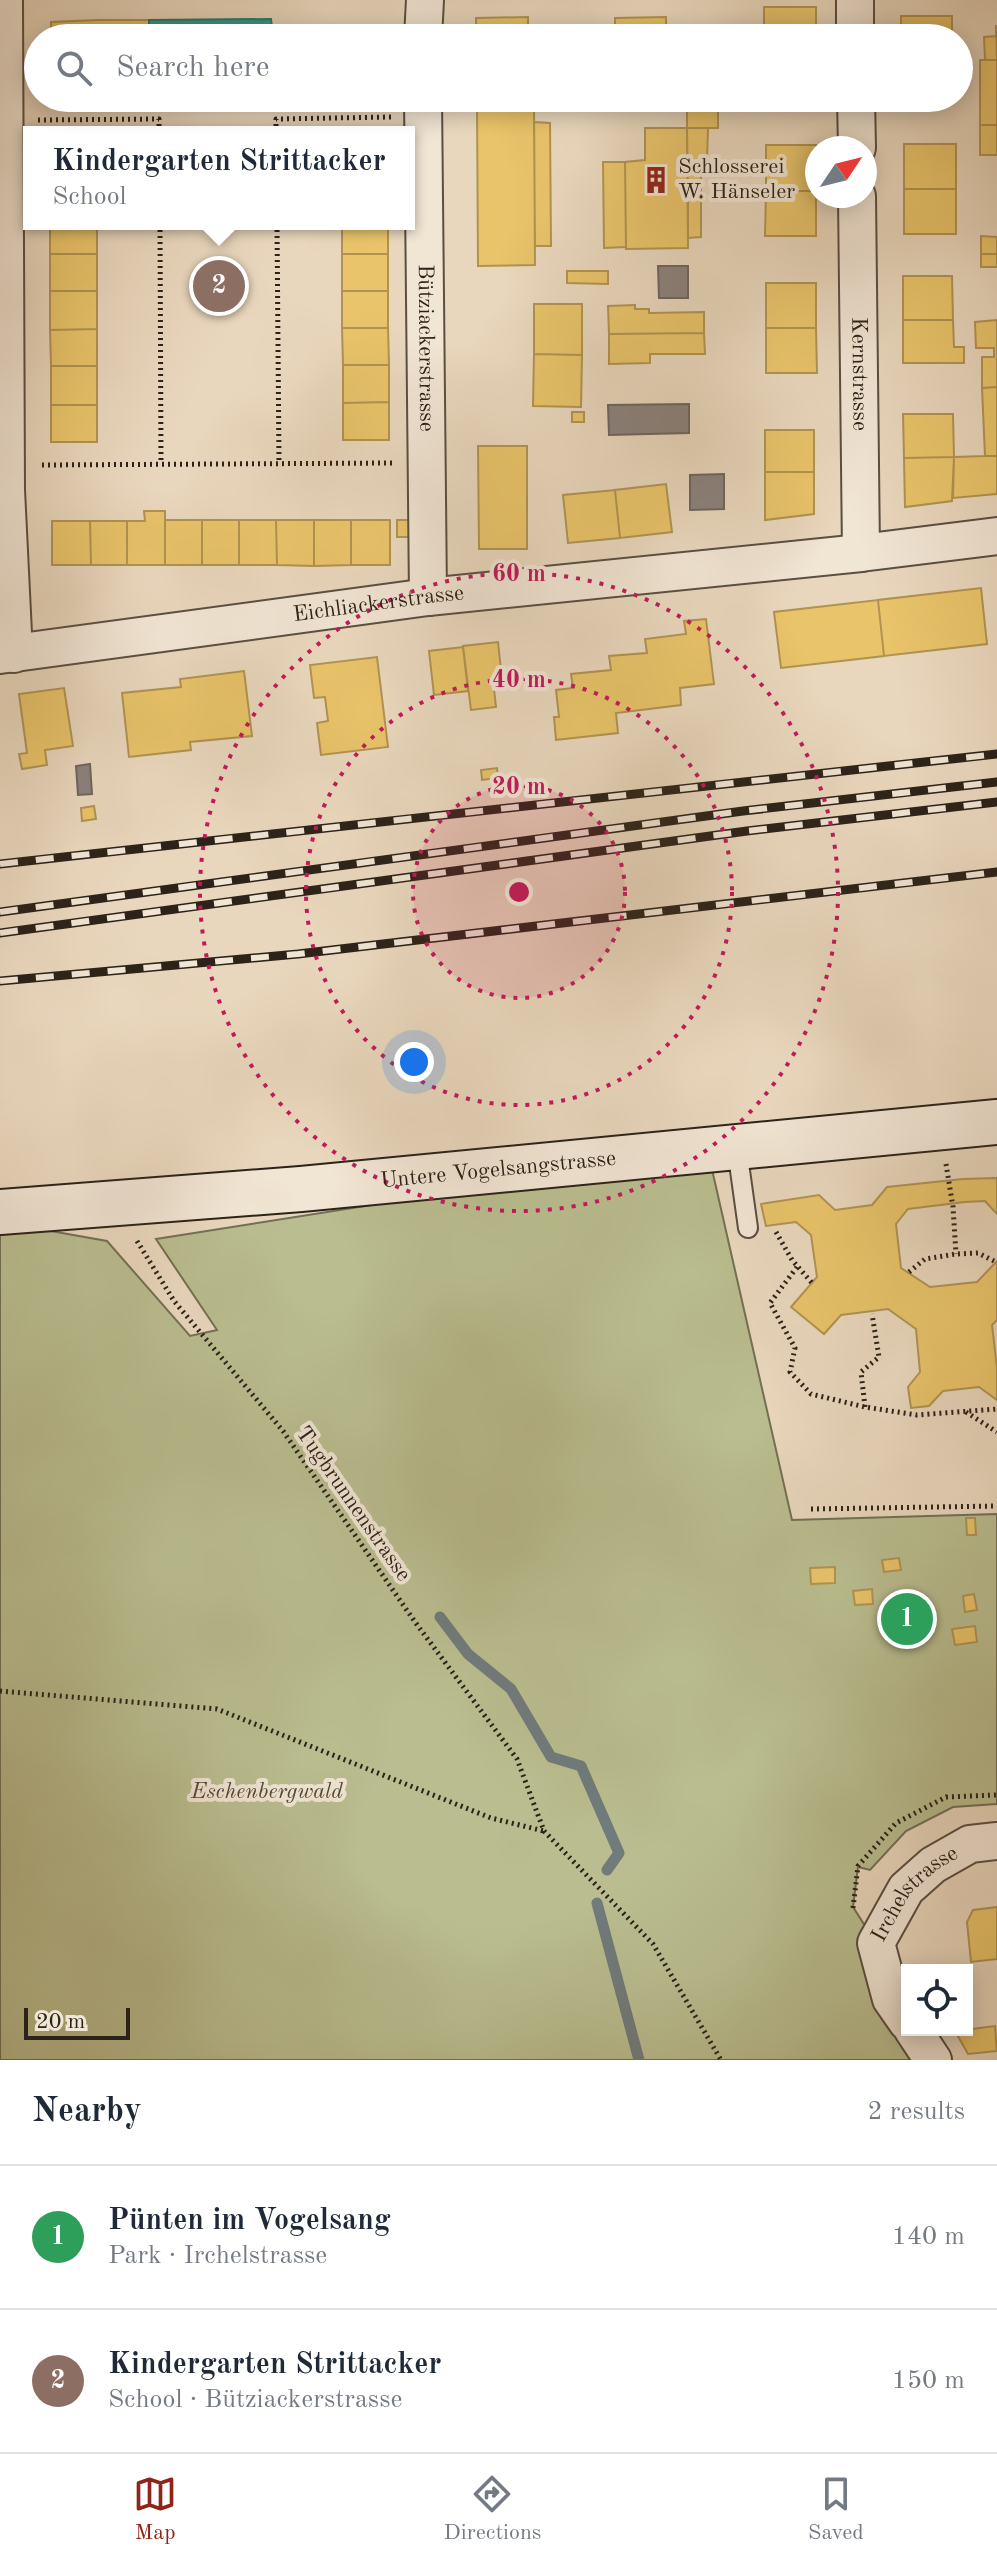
<!DOCTYPE html>
<meta charset="utf-8">
<style>
:root{--surface:#fff;--page:#f6f6f7;--text:#1f2937;--muted:#747a83;--line:#e0e1e3;--accent:#8f2418}
body{margin:0;font-family:"Old Standard TT",serif;background:var(--page);color:var(--text)}
.controls{position:absolute;right:24px;bottom:24px;display:grid;overflow:hidden;border-radius:0px;box-shadow:0 4px 20px #0003}
.controls button{width:72px;height:72px;display:grid;place-items:center;padding:0;border:0;border-bottom:2px solid var(--line);background:var(--surface);color:var(--text);font:40px sans-serif}
.compass{position:absolute;left:805px;top:136px;width:72px;height:72px;border-radius:50%;background:var(--surface);box-shadow:0 4px 20px #0003;rotate:55deg}
.scale{position:absolute;left:24px;bottom:20px;width:106px;box-sizing:border-box;padding-left:8px;border:4px solid #2b2219;border-top:0;font-size:22px;line-height:28px;white-space:nowrap;color:#2b2219;-webkit-text-stroke:6px #f1e5d4;paint-order:stroke}
.you{position:absolute;left:414px;top:1062px;width:28px;height:28px;margin:-20px;border:6px solid #fff;border-radius:50%;background:#1a73e8;box-shadow:0 0 0 12px #1a73e833}
.badge{display:grid;place-items:center;width:52px;height:52px;border-radius:50%;background:var(--accent);color:#fff;font-size:26px;font-weight:700}
.pin{position:absolute;translate:-50% -50%;border:4px solid #fff;box-shadow:0 2px 8px #0006}
.popup{position:absolute;left:23px;top:126px;width:392px;height:104px;box-sizing:border-box;display:grid;place-content:center;border-radius:0px;background:var(--surface);filter:drop-shadow(0 2px 6px #0005);font-size:26px;white-space:nowrap;color:var(--muted)}
.popup b{font-size:30px;color:var(--text)}
.popup::after{content:'';position:absolute;left:50%;top:100%;margin-left:-16px;border:16px solid transparent;border-top-color:var(--surface)}
.list{margin:0;padding:0;list-style:none}
h2{display:flex;justify-content:space-between;align-items:center;height:104px;margin:0;padding:0 32px;font-size:34px}
h2 small{font-size:26px;font-weight:400;color:var(--muted)}
.list li{display:grid;grid-template-columns:52px 1fr auto;gap:24px;align-items:center;box-sizing:border-box;height:144px;padding:0 32px;border-top:2px solid var(--line)}
.list b{display:block;font-size:30px;white-space:nowrap}
.list p{margin:0;font-size:26px;white-space:nowrap;color:var(--muted)}
.list em{font-size:26px;font-style:normal;color:var(--muted)}
.icon{flex:none;width:44px;height:44px;fill:none;stroke:currentColor;stroke-width:2;stroke-linecap:round;stroke-linejoin:round}
.map{position:relative;flex:none;width:997px;height:2060px;overflow:hidden}
.search{position:absolute;background:var(--surface);box-shadow:0 4px 20px #0003;left:24px;right:24px;top:24px;height:88px;display:flex;align-items:center;gap:20px;box-sizing:border-box;padding:0 28px;border-radius:44px;color:var(--muted);font-size:30px}
.sheet{height:392px;background:var(--surface)}
nav{display:flex;justify-content:space-around;align-items:center;box-sizing:border-box;height:112px;border-top:2px solid var(--line);background:var(--surface);font-size:22px;color:var(--muted)}
nav a{display:grid;justify-items:center;gap:4px}
nav .on{color:var(--accent)}
.map>svg:first-child{display:block}
.green{fill:#b9bd8f;stroke:#727054;stroke-width:2}
.homes{fill:#e9c46a;stroke:#b09352;stroke-width:2}
.schools{fill:#2a9d8f;stroke:#2a786c;stroke-width:2}
.industry{fill:#8a817c;stroke:#6e645e;stroke-width:2}
.lines{fill:none;stroke-linecap:round;stroke-linejoin:round}
.stream{stroke:#707b7b;stroke-width:11}
.service-casing{stroke:#5a4f42;stroke-width:22}
.minor-casing{stroke:#5a4f42;stroke-width:40}
.secondary-casing{stroke:#2b2219;stroke-width:48}
.path{stroke:#2b2219;stroke-width:5;stroke-dasharray:2 4;stroke-linecap:butt}
.service{stroke:#f1e5d4;stroke-width:18}
.minor{stroke:#f1e5d4;stroke-width:36}
.secondary{stroke:#f1e5d4;stroke-width:44}
.rail-casing{stroke:#2b2219;stroke-width:9}
.rail{stroke:#f1e5d4;stroke-width:6;stroke-dasharray:18;stroke-linecap:butt}
.ring{fill:none;stroke:#c2185b;stroke-width:4;stroke-dasharray:4 8}
.labels{text-anchor:middle;dominant-baseline:central;stroke-width:8;stroke-linejoin:round;paint-order:stroke}
.poi-label{font-size:22px;fill:#2b2219;stroke:#f1e5d4;text-anchor:start}
.street-label{font-size:22px;fill:#2b2219;stroke:#f1e5d4}
.park-label{font-size:22px;font-style:italic;fill:#4e4936;stroke:#f1e5d4}
.centre{fill:#c2185b;stroke:#f1e5d4;stroke-width:4}
.ring-label{font-size:24px;text-anchor:middle;font-weight:bold;fill:#c2185b;stroke:#f1e5d4;stroke-width:8;stroke-linejoin:round;paint-order:stroke}
</style>
<div class="map">
<svg width="997" height="2060" viewBox="0 0 997 2060">
<rect width="100%" height="100%" fill="#e9d7bd"/>
<filter id="stains"><feTurbulence type="fractalNoise" baseFrequency=".0025" numOctaves="4"/><feColorMatrix values="0 0 0 0 .2 0 0 0 0 .09 0 0 0 0 .02 0 0 0 .5 -.17"/></filter>
<radialGradient id="worn" r=".72"><stop offset=".6" stop-color="#630" stop-opacity="0"/><stop offset="1" stop-color="#630" stop-opacity=".3"/></radialGradient>
<path class="green" d="M708 1152 792 1520 997 1514V1804L953 1807 906 1831 870 1870 858 1867 853 1907 876 1943 933 2060H0V1222L107 1241 190 1336 217 1330 156 1239Z"/>
<path class="homes" d="M764 7H816V38H764Z
M901 16H952V38H901Z
M528 17V38H476V18Z
M666 17V38H615V18Z
M98 20H149V38H51V22Z
M996 25 997 60H985L984 37 996 36Z
M386 28V38H298L299 29Z
M980 60H997V125H980Z
M687 98H718V128H687Z
M764 98H816V105H764Z
M900 98H953V102H900Z
M534 103 535 265 478 266 477 104Z
M534 122 550 123 551 246H535Z
M980 125H997V155H980Z
M645 128H687L688 248 626 249 625 162 645 160Z
M687 128H708L707 159 701 158V197L688 198Z
M904 144H956V189H904Z
M766 145H816V191H766Z
M603 162H625L626 247 604 248Z
M904 189H956V234H904Z
M766 191H816V236H765Z
M701 197V237L688 238V198Z
M50 224H97V254H50Z
M342 224H388V254H342Z
M981 236 997 237V254H981Z
M50 254H97V291H50Z
M342 254H388V291H342Z
M981 254H997V267H981Z
M567 271H608V284L567 283Z
M903 276H952L953 320H903Z
M766 283H816V328H766Z
M50 291H97V329L50 330Z
M342 291H388V328H342Z
M534 304H582V355L534 354Z
M635 305V309H649V313L704 312V333L609 334 608 306Z
M903 320H953L954 347H964V363H903Z
M997 320V387L982 388V357H994V348H976L975 322Z
M342 328H388L389 365H343Z
M766 328H816L817 373H766Z
M97 329V366H51L50 330Z
M704 333 705 354H650V363L609 364V334Z
M534 354 582 355 581 407 533 406Z
M343 365H389V402L343 403Z
M51 366H97V405H51Z
M997 387V456H985L982 388Z
M389 402V440H343V403Z
M51 405H97V442H51Z
M572 412H584V422H572Z
M903 414H953L954 457 904 458Z
M765 430H814V472H765Z
M478 446H527V549H479Z
M985 456H997V494L953 498 954 457Z
M954 457 952 501 905 507 904 458Z
M765 472H814V514L765 520Z
M666 484 672 532 620 538 615 490Z
M615 490 620 538 568 543 563 495Z
M144 511H165V565H127V521H145Z
M165 520H202V565H165Z
M202 520H239V565H202Z
M239 520H276L277 565H239Z
M276 520H314V566L277 565Z
M314 520H351V565L314 566Z
M351 520H390V565H351Z
M397 520H410V537H397Z
M52 521H90L91 565H52Z
M90 521H127V565H91Z
M981 588 987 644 884 656 878 600Z
M878 600 884 656 781 668 774 612Z
M706 619 714 684 680 688 681 705 616 713 618 733 556 740 554 717H559L556 690 573 688 571 674 611 670 609 656 647 653 645 639 686 634 684 621Z
M498 642 503 688 494 689 496 707 471 710 463 646Z
M463 647 468 691 434 695 429 651Z
M377 657 388 747 321 755 317 723 328 721 325 697 314 698 310 665Z
M244 671 252 736 190 742 191 750 129 757 122 693 181 687 180 679Z
M64 688 73 746 45 750 47 765 22 769 19 754 27 753 19 694Z
M497 768 498 778 482 780 481 770Z
M94 806 96 819 82 821 81 808Z
M997 1178V1214L985 1201 965 1202 908 1209 896 1224 901 1268 930 1287 977 1282 997 1261V1320L992 1325 997 1368V1400L979 1387 943 1391 929 1406 911 1408 908 1387 920 1372 916 1329 888 1309 841 1315 824 1334 791 1307 817 1277 811 1235 796 1222 766 1226 761 1204 819 1195 835 1210 872 1205 887 1187 963 1179Z
M966 1518H975L976 1535H967Z
M899 1558 901 1570 884 1572 882 1560Z
M835 1567V1583L811 1584 810 1568Z
M872 1589 873 1604 855 1605 853 1591Z
M974 1594 977 1610 965 1612 963 1596Z
M975 1626 977 1642 955 1645 952 1629Z
M997 1907V1959L971 1962 967 1922 973 1910Z
M995 2026 997 2051 968 2054 955 2031Z"/>
<path class="schools" d="M271 19 273 35H298V38H149V20Z"/>
<path class="industry" d="M658 266H688V298H659Z
M689 404V433L609 435 608 405Z
M724 474V509L690 510V475Z
M90 764 92 794 78 795 76 766Z"/>
<g class="lines">
<path class="stream" d="M440 1617 468 1654 511 1689 551 1757 581 1766 619 1853 607 1870
M597 1903 639 2060"/>
<g class="service-casing">
<path id="service" d="M737 1149 748 1228"/>
</g>
<g class="minor-casing">
<g id="minor">
<path d="M4 0 6 490 14 654"/>
<path d="M855 0V38"/>
<path d="M423 38 425 0"/>
<path id="s1" d="M423 98 428 597"/>
<path d="M856 98 857 148"/>
<path id="s2" d="M857 196 861 553"/>
<path id="s3" d="M0 655 428 597 861 553 997 536"/>
<path id="s4" d="M907 2022 891 1999 876 1943 906 1889 933 1865 970 1844 997 1841"/>
<path d="M913 2030 933 2060"/>
</g>
</g>
<g class="secondary-casing">
<g id="secondary">
<path id="s5" d="M0 1212 301 1189 997 1122"/>
</g>
</g>
<path class="path" d="M38 120 159 119V132
M276 132V119L391 117
M160 224 161 464
M277 224 279 464
M42 465 392 463
M946 1164 953 1207 956 1254
M776 1232 792 1260 812 1283
M137 1241 174 1301 283 1431 415 1622 517 1759 544 1831 653 1944 721 2060
M797 1267 770 1303 795 1348 790 1372 811 1394 865 1407 917 1415 997 1409
M909 1272 925 1259 956 1254 978 1253 996 1262
M865 1407 861 1372 879 1357 872 1314
M966 1412 997 1432
M811 1509 997 1506
M0 1691 217 1709 491 1818 544 1831
M853 1908 858 1866 896 1823 946 1797 997 1795"/>
<use href="#service" class="service"/>
<use href="#minor" class="minor"/>
<use href="#secondary" class="secondary"/>
<g class="rail-casing">
<path id="rail" d="M0 864 997 754
M0 912 743 811 997 782
M0 933 747 831 997 802
M0 981 298 954 997 872"/>
</g>
<use href="#rail" class="rail"/>
</g>
<circle cx="519" cy="892" r="106" fill="#c2185b" fill-opacity=".12"/>
<g class="ring">
<circle cx="519" cy="892" r="106"/>
<circle cx="519" cy="892" r="213"/>
<circle cx="519" cy="892" r="319"/>
</g>
<defs>
<g id="building-bare" transform="scale(2.16)"><path d="M-4-6H4V6H1V3H-1V6H-4ZM-2.5-4.3h1.7v1.8h-1.7ZM.8-4.3h1.7v1.8H.8ZM-2.5-1h1.7V.8h-1.7ZM.8-1h1.7V.8H.8Z" fill="#8f2418" stroke="#f1e5d4" stroke-width="2.5" paint-order="stroke"/></g>
</defs>
<g fill-rule="evenodd">
<use href="#building-bare" x="656" y="180"/>
</g>
<g class="labels">
<g class="poi-label">
<text x="678" y="167">Schlosserei<tspan x="678" dy="25">W. Hänseler</tspan></text>
</g>
<g class="street-label">
<text stroke="none"><textPath href="#s1" startOffset="250">Bütziackerstrasse</textPath></text>
<text stroke="none"><textPath href="#s2" startOffset="178">Kernstrasse</textPath></text>
<text stroke="none"><textPath href="#s3" startOffset="382">Eichliackerstrasse</textPath></text>
<text stroke="none"><textPath href="#s5" startOffset="500">Untere Vogelsangstrasse</textPath></text>
<text transform="translate(353 1504) rotate(55)">Tugbrunnenstrasse</text>
<text stroke="none"><textPath href="#s4" startOffset="150">Irchelstrasse</textPath></text>
</g>
<g class="park-label">
<text x="267" y="1792">Eschenbergwald</text>
</g>
</g>
<circle cx="519" cy="892" r="12" class="centre"/>
<g class="ring-label">
<text x="519" y="581">60 m</text>
<text x="519" y="687">40 m</text>
<text x="519" y="794">20 m</text>
</g>
<rect width="100%" height="100%" filter="url(#stains)"/>
<rect width="100%" height="100%" fill="url(#worn)"/>
</svg>
<div class="controls">
<button><svg class="icon" aria-label="locate" viewBox="0 0 24 24"><circle cx="12" cy="12" r="6"/><path d="M12 2v4M12 18v4M2 12h4M18 12h4"/></svg></button>
</div>
<svg class="compass" viewBox="-18 -18 36 36"><path d="M0-13l5 13h-10z" fill="#e53935"/><path d="M0 13l5-13h-10z" fill="#747a83"/></svg>
<div class="scale">20 m</div>
<div class="you"></div>
<div class="pin badge" style="left:907px;top:1619px;background:#2e9e5b">1</div>
<div class="pin badge" style="left:219px;top:286px;background:#8d6e63">2</div>
<div class="popup"><b>Kindergarten Strittacker</b>School</div>
<div class="search"><svg class="icon" aria-label="search" viewBox="0 0 24 24"><circle cx="10" cy="10" r="6"/><path d="M15 15l6 6"/></svg>Search here</div>
</div>
<section class="sheet">
<h2>Nearby<small>2 results</small></h2>
<ul class="list">
<li><span class="badge" style="background:#2e9e5b">1</span><div><b>Pünten im Vogelsang</b><p>Park · Irchelstrasse</p></div><em>140 m</em></li>
<li><span class="badge" style="background:#8d6e63">2</span><div><b>Kindergarten Strittacker</b><p>School · Bütziackerstrasse</p></div><em>150 m</em></li>
</ul>
</section>
<nav>
<a class="on"><svg class="icon" aria-label="map" viewBox="0 0 24 24"><path d="M3 6l6-2 6 2 6-2v14l-6 2-6-2-6 2zM9 4v14M15 6v14"/></svg>Map</a>
<a><svg class="icon" aria-label="directions" viewBox="0 0 24 24"><path d="M12 3l9 9-9 9-9-9zM9 14v-3h6M13 9l2 2-2 2"/></svg>Directions</a>
<a><svg class="icon" aria-label="saved" viewBox="0 0 24 24"><path d="M7 4h10v16l-5-4-5 4z"/></svg>Saved</a>
</nav>
